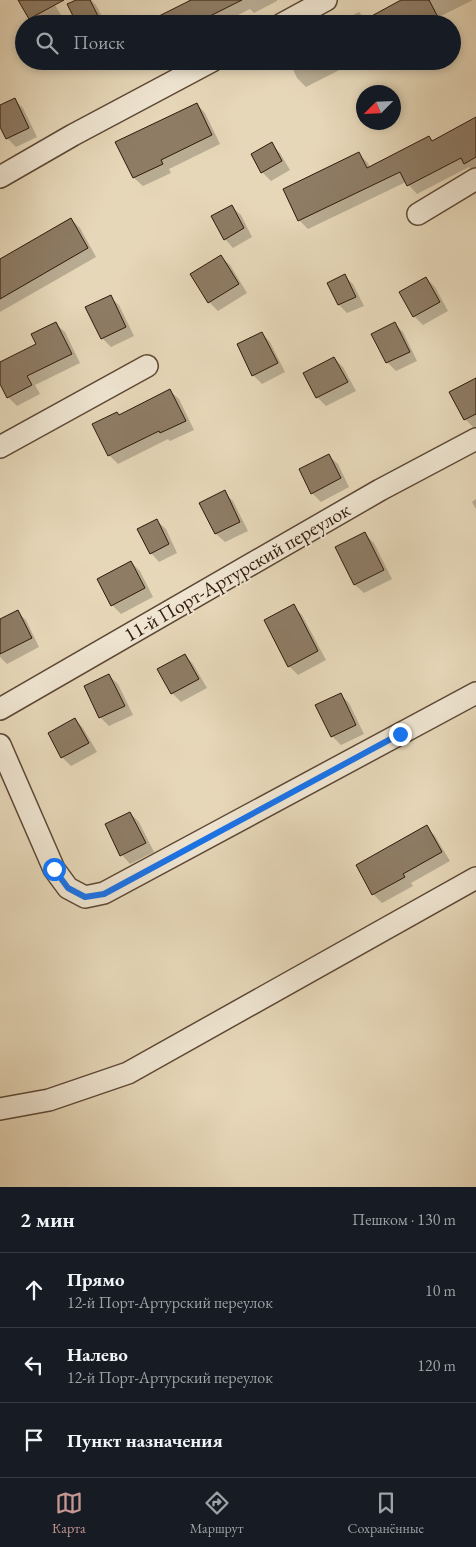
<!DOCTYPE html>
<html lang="ru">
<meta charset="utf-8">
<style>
:root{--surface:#171b24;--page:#242831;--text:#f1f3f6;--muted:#9ea1a6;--line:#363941;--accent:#c59692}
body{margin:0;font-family:"EB Garamond",serif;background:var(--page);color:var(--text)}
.compass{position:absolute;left:356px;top:85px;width:45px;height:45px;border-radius:50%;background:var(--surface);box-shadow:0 2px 8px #0003;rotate:246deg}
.stop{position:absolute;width:15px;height:15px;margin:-11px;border:4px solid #1a73e8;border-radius:50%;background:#fff}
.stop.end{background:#1a73e8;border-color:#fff;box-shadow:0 1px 5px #0008}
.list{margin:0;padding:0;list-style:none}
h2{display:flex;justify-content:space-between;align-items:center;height:65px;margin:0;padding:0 20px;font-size:21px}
h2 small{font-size:16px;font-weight:400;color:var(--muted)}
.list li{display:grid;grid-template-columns:32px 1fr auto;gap:15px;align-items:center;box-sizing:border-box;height:75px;padding:0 20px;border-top:1px solid var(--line)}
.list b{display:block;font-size:19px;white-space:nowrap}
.list p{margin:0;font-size:16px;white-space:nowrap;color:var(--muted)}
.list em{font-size:16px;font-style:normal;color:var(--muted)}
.icon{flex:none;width:28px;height:28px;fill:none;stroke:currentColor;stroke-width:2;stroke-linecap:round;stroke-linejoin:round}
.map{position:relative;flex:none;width:476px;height:1187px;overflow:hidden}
.search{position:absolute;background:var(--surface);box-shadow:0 2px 8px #0003;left:15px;right:15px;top:15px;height:55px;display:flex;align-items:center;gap:12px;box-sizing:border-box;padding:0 18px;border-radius:28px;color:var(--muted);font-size:19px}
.sheet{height:290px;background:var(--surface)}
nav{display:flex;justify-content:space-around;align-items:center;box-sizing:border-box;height:70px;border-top:1px solid var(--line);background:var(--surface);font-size:14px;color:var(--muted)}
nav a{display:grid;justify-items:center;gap:2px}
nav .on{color:var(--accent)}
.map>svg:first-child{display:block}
.shadow{fill:#0003}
.building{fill:#8e7c65;stroke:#2f190b}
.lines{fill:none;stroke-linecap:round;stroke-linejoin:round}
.street-casing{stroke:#5d4836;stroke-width:24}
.street{stroke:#efe5d1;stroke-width:21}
.route{stroke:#1a73e8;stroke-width:6}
.labels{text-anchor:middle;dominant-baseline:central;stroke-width:4;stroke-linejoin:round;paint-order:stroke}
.street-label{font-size:20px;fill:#2f190b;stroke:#efe5d1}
</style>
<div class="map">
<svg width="476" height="1187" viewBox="0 0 476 1187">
<rect width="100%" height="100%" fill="#e6d7b8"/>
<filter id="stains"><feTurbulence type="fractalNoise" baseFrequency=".004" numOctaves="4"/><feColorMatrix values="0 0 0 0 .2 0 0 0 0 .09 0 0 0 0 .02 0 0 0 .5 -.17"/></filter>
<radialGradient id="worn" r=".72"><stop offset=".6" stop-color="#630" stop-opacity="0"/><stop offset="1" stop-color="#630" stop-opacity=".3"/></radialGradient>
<path class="shadow" d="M23 0H52L61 15 46 24H35L30 19 20 1Z
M79 0H91L96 5 106 24H79Z
M188 0H277V1L254 13 250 9 220 24H146L189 2Z
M404 0H473L441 16 445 24H336L359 12 366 20Z
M160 61H173L164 66Z
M289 61H363L359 63 357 61 306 87 297 78Z
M15 100 23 108 37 137 16 147 7 138 0 124V107Z
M197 104 205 113 220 144 169 169 171 173 143 186 134 178 117 142Z
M476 118V171L474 172 469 167 417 194 406 182 308 229 299 220 359 154 368 163 370 168 429 138 433 142Z
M271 144 280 153 290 170 271 181 262 172Z
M232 207 241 215 252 237 233 248 225 239Z
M71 219 80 228 96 257 0 312V260Z
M221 257 230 265 247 293 218 311 209 302Z
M344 276 353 284 364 306 347 313 339 305Z
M426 278 435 287 448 311 423 325 414 316Z
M110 297 119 305 134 336 111 347 102 338Z
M56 324 65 332 80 363 35 385 40 394 17 406 8 397 0 381V363L38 345Z
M395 324 403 332 417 361 396 371 387 362Z
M262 333 270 342 285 372 262 384 253 375Z
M334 358 343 367 356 391 326 406 317 397 305 374Z
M476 382V427L474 428 465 419Z
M170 391 179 399 194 430 170 441 168 439 118 464 109 455 119 416Z
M329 456 338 464 349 487 321 502 312 493Z
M224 492 233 501 248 531 225 542 216 534 201 503Z
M476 499V509L472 502Z
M157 521 166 529 177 553 159 562 151 553Z
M365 534 374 543 392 579 364 593 355 585Z
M131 562 140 571 153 597 121 614 112 605Z
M293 606 302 615 326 660 298 675 289 666Z
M17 612 26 620 39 647 7 664 0 657V620Z
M185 655 193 664 207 688 181 702 172 693Z
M109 676 118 684 133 715 109 726 100 717 85 687Z
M340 694 349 703 364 734 341 745 332 736Z
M75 719 83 728 97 752 71 766 62 757Z
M130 813 139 822 154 852 130 864 122 855Z
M426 827 435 836 450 861 411 883 413 886 382 903 373 894Z"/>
<path class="building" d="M18 0H64L29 19Z
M76 0H90L102 24H77L67 4Z
M191 0H242L194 24H143Z
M401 0H429L439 19 429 24H357Z
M15 98 29 128 6 139 0 127V105Z
M197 103 212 135 161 160 163 164 133 178 115 142Z
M476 117V157L464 164 461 158 407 186 400 172 298 221 283 189 359 152 367 168 429 136 432 141Z
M272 142 282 161 261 173 251 154Z
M232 205 244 228 224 240 211 216Z
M71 218 88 248 0 299V259Z
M221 255 239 284 208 303 190 274Z
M345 274 356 297 338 305 327 283Z
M426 277 440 302 413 317 399 292Z
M111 295 126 327 101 339 85 307Z
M56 322 72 354 27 376 32 385 7 398 0 384V362L36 344 31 334Z
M395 322 410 352 386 363 371 334Z
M262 332 278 363 252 376 237 344Z
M334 357 348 382 316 398 303 373Z
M476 378V414L464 420 449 392Z
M170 389 186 421 160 433 159 431 108 456 92 424 117 412 119 415Z
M329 454 341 478 311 494 299 469Z
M225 490 240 522 215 534 199 503Z
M157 519 169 544 150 554 137 529Z
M365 532 384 570 354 585 335 547Z
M131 561 145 588 111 606 97 579Z
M294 604 318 651 288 667 264 620Z
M18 610 32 638 0 654V619Z
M185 654 199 679 171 694 157 669Z
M109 674 125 706 99 718 84 686Z
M341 693 356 725 331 737 315 705Z
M75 718 89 743 61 758 48 733Z
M130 812 146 843 120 856 105 824Z
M427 825 442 852 403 874 405 877 372 895 356 865Z"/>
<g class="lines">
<g class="street-casing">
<path id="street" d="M282 24 326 0
M0 177 73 135 212 61
M418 214 476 179
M0 447 147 366
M0 709 380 490 476 439
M0 745 54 869 68 888 85 897 104 893 476 693
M0 1109 49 1100 128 1073 476 878"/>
</g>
<use href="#street" class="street"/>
</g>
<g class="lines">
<path class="route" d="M54 869 68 888 85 897 104 894 400 734"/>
</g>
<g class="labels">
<g class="street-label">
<text transform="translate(237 572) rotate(-30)">11-й Порт-Артурский переулок</text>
</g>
</g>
<rect width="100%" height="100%" filter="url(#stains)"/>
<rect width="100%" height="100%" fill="url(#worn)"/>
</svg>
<svg class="compass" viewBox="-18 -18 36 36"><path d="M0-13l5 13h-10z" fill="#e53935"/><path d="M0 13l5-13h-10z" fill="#9ea1a6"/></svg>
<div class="stop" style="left:54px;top:869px"></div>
<div class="stop end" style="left:400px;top:734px"></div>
<div class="search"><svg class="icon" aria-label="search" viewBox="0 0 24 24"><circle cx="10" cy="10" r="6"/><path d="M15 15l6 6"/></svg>Поиск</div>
</div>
<section class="sheet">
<h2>2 мин<small>Пешком · 130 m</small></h2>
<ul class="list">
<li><svg class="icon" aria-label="ahead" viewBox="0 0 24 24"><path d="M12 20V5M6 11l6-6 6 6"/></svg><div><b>Прямо</b><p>12-й Порт-Артурский переулок</p></div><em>10 m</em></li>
<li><svg class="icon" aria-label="left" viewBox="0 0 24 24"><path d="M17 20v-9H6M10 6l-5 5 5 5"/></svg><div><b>Налево</b><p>12-й Порт-Артурский переулок</p></div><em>120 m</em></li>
<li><svg class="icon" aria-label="arrive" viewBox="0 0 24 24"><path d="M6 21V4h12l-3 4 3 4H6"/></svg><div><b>Пункт назначения</b></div></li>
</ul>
</section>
<nav>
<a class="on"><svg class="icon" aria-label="map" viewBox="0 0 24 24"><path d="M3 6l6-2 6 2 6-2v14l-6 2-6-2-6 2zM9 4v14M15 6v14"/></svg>Карта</a>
<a><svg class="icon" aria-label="directions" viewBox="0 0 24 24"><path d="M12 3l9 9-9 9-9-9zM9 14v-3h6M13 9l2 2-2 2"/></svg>Маршрут</a>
<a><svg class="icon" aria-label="saved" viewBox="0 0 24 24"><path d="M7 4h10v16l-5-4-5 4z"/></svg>Сохранённые</a>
</nav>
